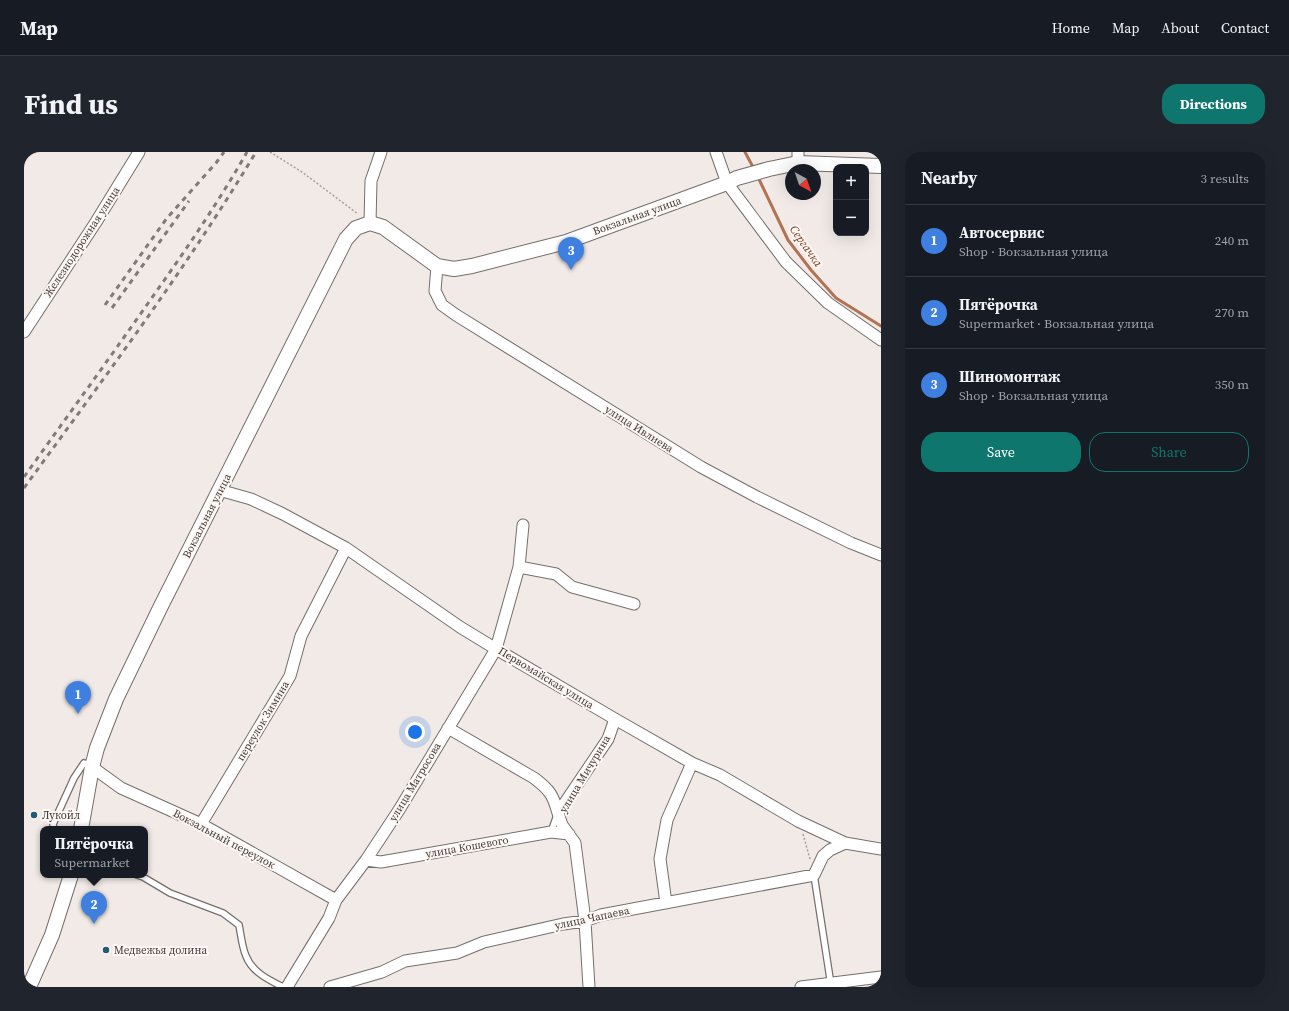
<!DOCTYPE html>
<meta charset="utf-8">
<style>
:root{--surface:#171b24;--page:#20242c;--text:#f1f3f6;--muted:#9ea1a6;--line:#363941;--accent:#0f766e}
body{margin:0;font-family:"Source Serif 4",serif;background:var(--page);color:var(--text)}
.controls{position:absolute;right:12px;top:12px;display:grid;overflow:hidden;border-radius:8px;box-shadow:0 4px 16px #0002}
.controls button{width:36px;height:36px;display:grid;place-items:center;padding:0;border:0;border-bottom:1px solid var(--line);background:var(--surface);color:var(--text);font:20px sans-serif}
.compass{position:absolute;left:761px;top:12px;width:36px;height:36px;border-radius:50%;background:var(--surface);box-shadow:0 4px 16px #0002;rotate:140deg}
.you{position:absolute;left:391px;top:580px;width:14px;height:14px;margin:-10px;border:3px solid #fff;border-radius:50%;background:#1a73e8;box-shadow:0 0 0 6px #1a73e833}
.badge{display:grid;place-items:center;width:26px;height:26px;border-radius:50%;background:var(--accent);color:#fff;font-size:13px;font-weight:700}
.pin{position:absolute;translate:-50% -33px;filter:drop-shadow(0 1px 2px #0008)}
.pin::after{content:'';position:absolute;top:21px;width:14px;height:12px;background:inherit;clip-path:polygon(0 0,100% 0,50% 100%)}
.popup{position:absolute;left:16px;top:674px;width:108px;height:52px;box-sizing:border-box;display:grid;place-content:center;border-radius:8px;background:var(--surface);filter:drop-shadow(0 1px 3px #0005);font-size:13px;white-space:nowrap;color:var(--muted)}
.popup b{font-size:15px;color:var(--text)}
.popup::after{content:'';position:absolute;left:50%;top:100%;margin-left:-8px;border:8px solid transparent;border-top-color:var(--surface)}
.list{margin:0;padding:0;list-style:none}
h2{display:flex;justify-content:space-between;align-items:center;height:52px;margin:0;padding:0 16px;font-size:17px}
h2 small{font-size:13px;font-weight:400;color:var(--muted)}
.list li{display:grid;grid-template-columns:26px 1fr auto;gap:12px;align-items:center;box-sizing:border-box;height:72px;padding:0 16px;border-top:1px solid var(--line)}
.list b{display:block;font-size:15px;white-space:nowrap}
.list p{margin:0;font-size:13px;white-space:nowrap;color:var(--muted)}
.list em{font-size:13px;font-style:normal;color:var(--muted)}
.actions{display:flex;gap:8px;padding:12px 16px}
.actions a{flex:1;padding:9px 0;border:1px solid var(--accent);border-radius:16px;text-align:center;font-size:14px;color:var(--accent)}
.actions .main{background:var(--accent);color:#fff}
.map{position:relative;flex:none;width:857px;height:835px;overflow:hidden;border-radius:16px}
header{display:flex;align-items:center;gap:24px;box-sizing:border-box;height:56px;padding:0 20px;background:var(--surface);border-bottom:1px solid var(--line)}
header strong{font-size:19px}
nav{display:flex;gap:22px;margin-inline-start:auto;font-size:14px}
.intro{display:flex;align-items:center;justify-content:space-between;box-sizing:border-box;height:96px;padding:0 24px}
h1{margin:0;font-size:28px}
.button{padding:10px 18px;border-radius:16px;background:var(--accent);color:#fff;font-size:14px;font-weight:700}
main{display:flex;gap:24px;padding:0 24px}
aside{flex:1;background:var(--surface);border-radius:16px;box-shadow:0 4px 16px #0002}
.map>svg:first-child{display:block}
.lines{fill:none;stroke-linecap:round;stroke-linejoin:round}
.stream{stroke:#b27354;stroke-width:3}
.service-casing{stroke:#756f6c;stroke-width:8}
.minor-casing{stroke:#756f6c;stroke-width:13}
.tertiary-casing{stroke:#756f6c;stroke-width:16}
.path{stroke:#a59f9d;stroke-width:1.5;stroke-dasharray:2 2;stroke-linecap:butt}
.service{stroke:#fff;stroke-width:5.5}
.minor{stroke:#fff;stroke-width:11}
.tertiary{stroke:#fff;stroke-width:14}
.rail{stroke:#7f7b79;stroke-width:3;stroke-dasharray:5 5;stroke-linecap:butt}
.poi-dot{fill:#205d75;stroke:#fef7f3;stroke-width:1.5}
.labels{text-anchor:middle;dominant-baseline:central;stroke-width:4;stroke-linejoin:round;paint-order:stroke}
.street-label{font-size:11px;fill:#3d3a39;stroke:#fef7f3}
.poi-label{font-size:11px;fill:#3d3a39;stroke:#fef7f3;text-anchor:start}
.water-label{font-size:12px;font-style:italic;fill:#783e1e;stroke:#fef7f3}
</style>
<header>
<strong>Map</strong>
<nav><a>Home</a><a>Map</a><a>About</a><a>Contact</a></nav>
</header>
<div class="intro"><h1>Find us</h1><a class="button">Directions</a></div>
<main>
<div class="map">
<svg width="857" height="835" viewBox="0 0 857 835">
<rect width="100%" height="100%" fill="#f1eae6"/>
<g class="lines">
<path class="stream" d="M721 0 730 17
M733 23 764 88 787 118 812 146 857 174"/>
<g class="service-casing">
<path id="service" d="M30 677 29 672 50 626 60 611 67 615
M527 680 533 663
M113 723 119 725 146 741 199 761 215 773C217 783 218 795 222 804 228 820 245 828 259 835
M790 723 807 833"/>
</g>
<g class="minor-casing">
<path id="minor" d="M692 0 703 31 762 110 804 151 857 188
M774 11V0
M346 71 347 29 357 0
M413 114 411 139 418 153 432 163 677 315 733 345 827 391 857 403
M0 180 72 70 115 0
M195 338 227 347 259 362 322 396 436 475 472 497 591 567 668 611 696 623 774 669 821 691 857 697
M495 415 532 422 548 435 610 452
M424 576 510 626C526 638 529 643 534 661
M68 615 97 636 177 672 312 748
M177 672 266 524 277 484 322 396
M342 708 357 710 527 680 545 682
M642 751 636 707 643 668 668 611
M263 835 305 766 312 748 342 708 375 658 472 497 495 415 499 373
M306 835 358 820 381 809 433 801 460 790 539 772 561 769 577 763 790 723 799 704 806 698 821 691
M565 835 561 769 551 691 538 673 534 661 584 587 591 567
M777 835 857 825"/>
</g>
<g class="tertiary-casing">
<path id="tertiary" d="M57 677 68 615 73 596 92 547 136 456 322 87 332 76 346 71 359 75 413 114 430 117 448 114 542 90 703 31 713 26 745 17 774 11 857 14
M5 835 28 783 47 723"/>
</g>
<path class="path" d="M246 0 278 20 334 62
M779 682 786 707"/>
<use href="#service" class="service"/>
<use href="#minor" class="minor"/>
<use href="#tertiary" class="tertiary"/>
<path class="rail" d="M81 153 143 66 192 11 200 0
M88 156 165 49
M0 325C42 266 85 207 127 147 161 99 194 51 223 0
M0 336C80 226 162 117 232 0"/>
</g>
<g class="poi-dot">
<circle cx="10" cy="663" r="4"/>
<circle cx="82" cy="798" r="4"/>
</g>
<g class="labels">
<g class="street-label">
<text transform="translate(613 64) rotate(-20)">Вокзальная улица</text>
<text transform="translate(58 90) rotate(-57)">Железнодорожная улица</text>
<text transform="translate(615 277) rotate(32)">улица Ивлиева</text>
<text transform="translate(183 364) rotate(-63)">Вокзальная улица</text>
<text transform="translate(522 526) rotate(31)">Первомайская улица</text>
<text transform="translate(239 569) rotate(-59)">переулок Зимина</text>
<text transform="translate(561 622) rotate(-59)">улица Мичурина</text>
<text transform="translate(391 630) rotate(-59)">улица Матросова</text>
<text transform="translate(200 687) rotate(28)">Вокзальный переулок</text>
<text transform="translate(443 695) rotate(-10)">улица Кошевого</text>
<text transform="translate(568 766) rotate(-12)">улица Чапаева</text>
</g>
<g class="poi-label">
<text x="18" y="663">Лукойл</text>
<text x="90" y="798">Медвежья долина</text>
</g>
<g class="water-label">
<text transform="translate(782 94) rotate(55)">Сергачка</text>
</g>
</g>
</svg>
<div class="controls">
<button>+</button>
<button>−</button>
</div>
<svg class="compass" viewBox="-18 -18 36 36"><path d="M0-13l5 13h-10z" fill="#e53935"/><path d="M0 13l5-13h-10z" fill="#9ea1a6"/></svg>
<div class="you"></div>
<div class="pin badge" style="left:54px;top:562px;background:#3f7fe0">1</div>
<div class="pin badge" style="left:70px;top:772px;background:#3f7fe0">2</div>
<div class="popup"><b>Пятёрочка</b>Supermarket</div>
<div class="pin badge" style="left:547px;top:118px;background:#3f7fe0">3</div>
</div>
<aside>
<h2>Nearby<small>3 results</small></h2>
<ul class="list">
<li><span class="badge" style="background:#3f7fe0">1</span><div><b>Автосервис</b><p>Shop · Вокзальная улица</p></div><em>240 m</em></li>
<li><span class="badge" style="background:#3f7fe0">2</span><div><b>Пятёрочка</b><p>Supermarket · Вокзальная улица</p></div><em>270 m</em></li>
<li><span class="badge" style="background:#3f7fe0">3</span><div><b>Шиномонтаж</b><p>Shop · Вокзальная улица</p></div><em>350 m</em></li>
</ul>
<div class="actions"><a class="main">Save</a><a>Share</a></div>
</aside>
</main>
